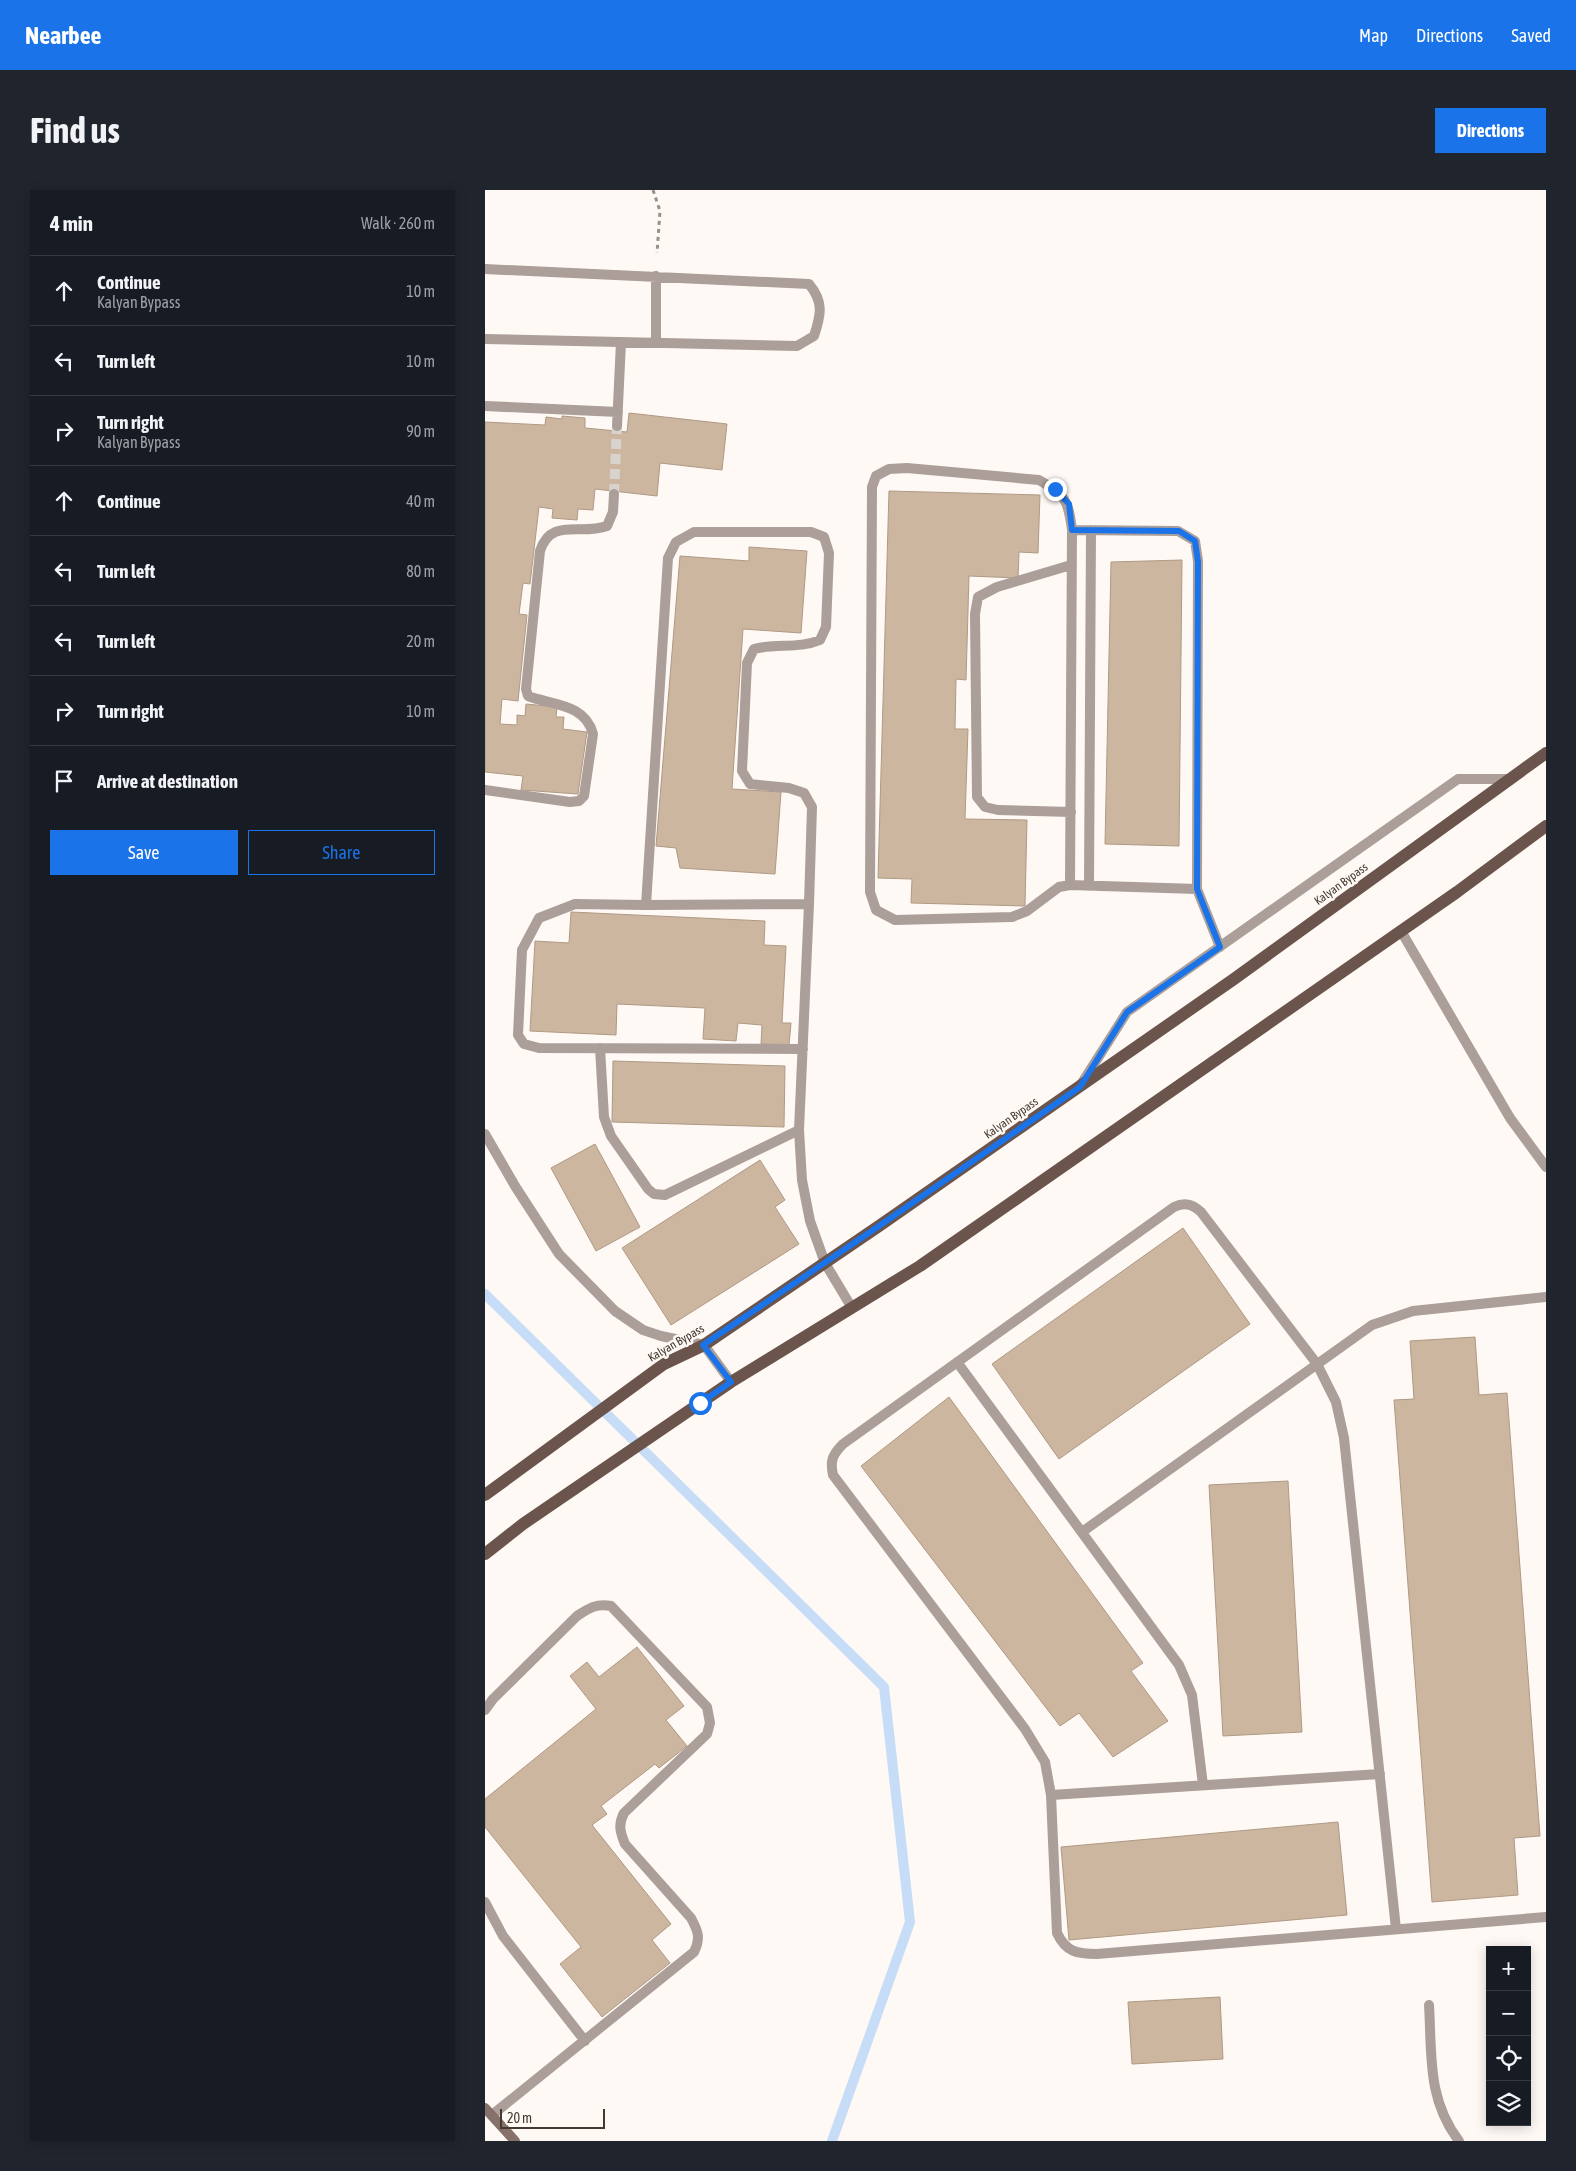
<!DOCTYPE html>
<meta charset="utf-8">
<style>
:root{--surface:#171b24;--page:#20242c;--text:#f1f3f6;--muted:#9ea1a6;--line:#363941;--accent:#1a73e8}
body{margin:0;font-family:"Asap Condensed",sans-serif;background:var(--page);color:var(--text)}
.controls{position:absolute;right:15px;bottom:15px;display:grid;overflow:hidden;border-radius:0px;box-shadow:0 2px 12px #0003}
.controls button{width:45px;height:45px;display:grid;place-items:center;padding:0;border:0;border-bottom:1px solid var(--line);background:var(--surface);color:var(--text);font:25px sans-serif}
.scale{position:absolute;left:15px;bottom:12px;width:105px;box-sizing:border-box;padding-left:5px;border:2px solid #423930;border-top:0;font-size:14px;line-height:18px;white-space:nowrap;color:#423930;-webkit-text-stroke:4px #fef9f4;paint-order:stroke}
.stop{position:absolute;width:15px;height:15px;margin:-11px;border:4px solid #1a73e8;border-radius:50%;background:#fff}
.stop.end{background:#1a73e8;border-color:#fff;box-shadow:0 1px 5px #0008}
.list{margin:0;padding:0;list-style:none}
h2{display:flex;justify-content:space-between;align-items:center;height:65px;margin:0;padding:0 20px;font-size:21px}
h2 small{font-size:16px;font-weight:400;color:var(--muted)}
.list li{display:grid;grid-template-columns:32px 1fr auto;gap:15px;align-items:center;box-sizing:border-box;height:70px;padding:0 20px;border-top:1px solid var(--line)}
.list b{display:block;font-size:19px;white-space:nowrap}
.list p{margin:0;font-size:16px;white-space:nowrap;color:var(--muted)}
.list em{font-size:16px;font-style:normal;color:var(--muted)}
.actions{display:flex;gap:10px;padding:15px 20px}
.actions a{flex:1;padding:11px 0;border:1px solid var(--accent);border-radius:0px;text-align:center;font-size:18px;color:var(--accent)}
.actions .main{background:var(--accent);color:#fff}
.icon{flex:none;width:28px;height:28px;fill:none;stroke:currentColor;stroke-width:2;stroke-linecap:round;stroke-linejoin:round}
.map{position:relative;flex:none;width:1061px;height:1951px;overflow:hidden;border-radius:0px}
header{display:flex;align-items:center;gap:30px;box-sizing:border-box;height:70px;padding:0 25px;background:var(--accent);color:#fff}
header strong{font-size:24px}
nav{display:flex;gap:28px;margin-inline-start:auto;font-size:18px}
.intro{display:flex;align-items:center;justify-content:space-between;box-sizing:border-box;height:120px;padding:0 30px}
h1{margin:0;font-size:35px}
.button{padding:12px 22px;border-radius:0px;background:var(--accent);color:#fff;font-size:18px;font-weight:700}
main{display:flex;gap:30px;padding:0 30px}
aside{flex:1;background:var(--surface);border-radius:0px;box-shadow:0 2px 12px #0003}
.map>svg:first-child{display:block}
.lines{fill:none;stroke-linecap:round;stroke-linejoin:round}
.stream{stroke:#c7dcf7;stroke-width:10}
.building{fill:#cdb6a0;stroke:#af9984}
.street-tunnel{stroke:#d8d3cd;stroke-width:10;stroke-dasharray:10 5;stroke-linecap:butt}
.path{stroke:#98918a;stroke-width:3;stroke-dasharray:4 4;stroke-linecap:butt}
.lane{stroke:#ac9e99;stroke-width:10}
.street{stroke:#ac9e99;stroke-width:10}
.secondary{stroke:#86726b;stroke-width:10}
.primary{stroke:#6b544b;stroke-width:12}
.route{stroke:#1a73e8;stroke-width:6}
.labels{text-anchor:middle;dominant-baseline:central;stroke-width:5;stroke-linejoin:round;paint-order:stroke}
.street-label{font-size:12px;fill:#423930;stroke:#fef9f4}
</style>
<header>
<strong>Nearbee</strong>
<nav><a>Map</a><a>Directions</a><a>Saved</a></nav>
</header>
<div class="intro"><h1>Find us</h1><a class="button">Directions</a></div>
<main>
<aside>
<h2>4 min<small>Walk · 260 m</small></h2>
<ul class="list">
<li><svg class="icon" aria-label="ahead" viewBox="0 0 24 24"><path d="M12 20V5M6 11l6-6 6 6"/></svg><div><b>Continue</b><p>Kalyan Bypass</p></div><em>10 m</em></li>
<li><svg class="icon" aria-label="left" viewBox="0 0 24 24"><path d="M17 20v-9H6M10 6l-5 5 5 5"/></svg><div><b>Turn left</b></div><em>10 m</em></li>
<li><svg class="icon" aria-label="right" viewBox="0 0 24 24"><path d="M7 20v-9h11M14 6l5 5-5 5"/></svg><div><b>Turn right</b><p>Kalyan Bypass</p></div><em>90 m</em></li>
<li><svg class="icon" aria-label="ahead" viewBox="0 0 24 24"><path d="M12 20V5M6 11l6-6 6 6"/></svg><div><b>Continue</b></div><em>40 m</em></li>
<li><svg class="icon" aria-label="left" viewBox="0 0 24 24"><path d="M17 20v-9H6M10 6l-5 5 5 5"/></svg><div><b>Turn left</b></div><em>80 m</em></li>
<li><svg class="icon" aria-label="left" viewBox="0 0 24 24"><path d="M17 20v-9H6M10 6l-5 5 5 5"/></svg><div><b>Turn left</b></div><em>20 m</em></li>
<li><svg class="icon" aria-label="right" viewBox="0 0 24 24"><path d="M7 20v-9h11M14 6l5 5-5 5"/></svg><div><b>Turn right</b></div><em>10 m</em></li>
<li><svg class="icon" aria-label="arrive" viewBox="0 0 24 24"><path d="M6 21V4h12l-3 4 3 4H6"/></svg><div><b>Arrive at destination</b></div></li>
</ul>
<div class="actions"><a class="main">Save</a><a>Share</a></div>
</aside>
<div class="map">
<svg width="1061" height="1951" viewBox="0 0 1061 1951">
<rect width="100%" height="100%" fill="#fef9f4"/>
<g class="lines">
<path class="stream" d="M0 1104 399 1497 425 1732 347 1951"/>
</g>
<path class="building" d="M144 223 242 234 237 280 175 273 172 306 110 299 108 320 93 319 92 330 67 328 68 319 54 317 45 394 38 393 34 424 42 425 33 511 17 509 15 534 32 535V525L40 526 41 514 72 517 71 527H79L78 539 102 542 93 604 36 600 38 586 0 582V232L60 235 61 227 77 229V226L100 228V238L142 242Z
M404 301 555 305 553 363 534 362 533 388 484 386 481 490 471 489 470 539H483L480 629 542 630 540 716 426 713 427 689 393 688Z
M264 357 322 361 316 443 258 439 247 599 296 602 290 684 195 678 191 658 171 656 195 366 264 371Z
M697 370 694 656 620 654 626 372Z
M86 722 280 731 279 755 301 756 297 833H306L304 855 276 854 277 835 253 833 251 851 218 849 220 818 132 814 131 845 45 841 50 751 84 753Z
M128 871 300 876 299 937 127 932Z
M110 954 155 1037 111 1061 66 978Z
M275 970 300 1010 290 1017 314 1054 186 1135 137 1058Z
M698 1038 765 1134 574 1269 507 1174Z
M990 1147 994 1205 1022 1203 1055 1646 1029 1648 1033 1705 947 1712 909 1210 929 1209 925 1151Z
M464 1207 658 1473 646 1481 683 1531 628 1567 594 1523 575 1536 376 1276Z
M803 1291 817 1542 738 1546 724 1295Z
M152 1457 199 1516 181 1530 202 1556 174 1578 170 1574 116 1616 122 1624 107 1635 186 1734 167 1750 185 1773 117 1827 75 1774 96 1757 0 1637V1609L111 1519 85 1486 102 1472 114 1487Z
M853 1632 862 1725 584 1750 576 1657Z
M735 1807 738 1869 647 1874 643 1812Z"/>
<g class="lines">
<path class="street-tunnel" d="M129 304 132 236"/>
<path class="path" d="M168 0 175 21 172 63"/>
<path class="lane" d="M916 741 1025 928 1061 977
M472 1172 694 1475 707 1505 718 1595
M597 1342 887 1135 928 1121 1061 1107
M566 1605 895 1584
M911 1739 859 1248 851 1212 832 1174 716 1022C707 1014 700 1012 689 1017L358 1254C347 1265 345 1271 348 1285L540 1539 560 1572 566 1605 572 1743C581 1762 592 1764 612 1764L1061 1727
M944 1815C947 1865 942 1909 974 1951"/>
<path class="street" d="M0 79 324 94C339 112 336 125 329 146L312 156 0 149
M171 152V86
M0 216 133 222
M132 236 136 152
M0 600 85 612 94 611 99 606 108 544C100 513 66 515 43 506L41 499 55 361C66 327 95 346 122 336L128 322 129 304
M586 622 513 620 500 617 492 607 490 424 493 407 512 397 586 375
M585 695 587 340 693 341 710 351 713 371 712 699 585 695 574 697 542 721 527 727 410 730 391 720 385 702 387 297 391 286 404 279 422 278 554 290C581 306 583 309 587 340
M604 696 606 340
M712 699 735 757
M324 714 327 617 319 603 304 598 265 594 257 581 262 473 269 459C291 453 314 459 335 450L341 437 344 363 339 347 326 342H209L191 352 183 368 161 715 324 714 314 940 317 990 325 1031 340 1073 367 1118
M161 715 90 714 54 728 37 760 33 845 39 854 54 858 318 859
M115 858 119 927 126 946 163 999 169 1004 180 1005 314 940
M597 893 642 822 973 589H1025
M0 944 30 996 74 1064 130 1121 158 1140 176 1146 219 1155 246 1192
M0 1520 8 1509 92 1426C104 1418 112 1413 126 1416L222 1517 225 1533 222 1544 139 1623C133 1634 135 1642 140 1654L206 1728C213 1741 216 1748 209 1762L7 1925
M0 1712 18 1746 100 1851"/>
<path class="secondary" d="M0 1918 30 1951"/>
<path class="primary" d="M0 1305 179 1174 219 1155 394 1036 749 789 1061 563
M0 1364 38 1334 246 1192 435 1076 972 702 1061 636"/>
</g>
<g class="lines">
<path class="route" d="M215 1213 246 1192 218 1155 394 1036 595 897 642 822 735 757 712 699 713 372 710 351 694 341 587 340 584 314 570 299"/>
</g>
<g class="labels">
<g class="street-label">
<text transform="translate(856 694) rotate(-36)">Kalyan Bypass</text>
<text transform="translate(526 928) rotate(-35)">Kalyan Bypass</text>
<text transform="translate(191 1153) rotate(-30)">Kalyan Bypass</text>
</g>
</g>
</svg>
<div class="controls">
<button>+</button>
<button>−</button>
<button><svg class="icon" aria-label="locate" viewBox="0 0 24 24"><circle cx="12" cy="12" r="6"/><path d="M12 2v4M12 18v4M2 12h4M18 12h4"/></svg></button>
<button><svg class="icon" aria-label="layers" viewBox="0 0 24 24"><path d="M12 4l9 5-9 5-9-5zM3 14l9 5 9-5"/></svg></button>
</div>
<div class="scale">20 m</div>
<div class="stop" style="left:215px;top:1213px"></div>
<div class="stop end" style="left:570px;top:299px"></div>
</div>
</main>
